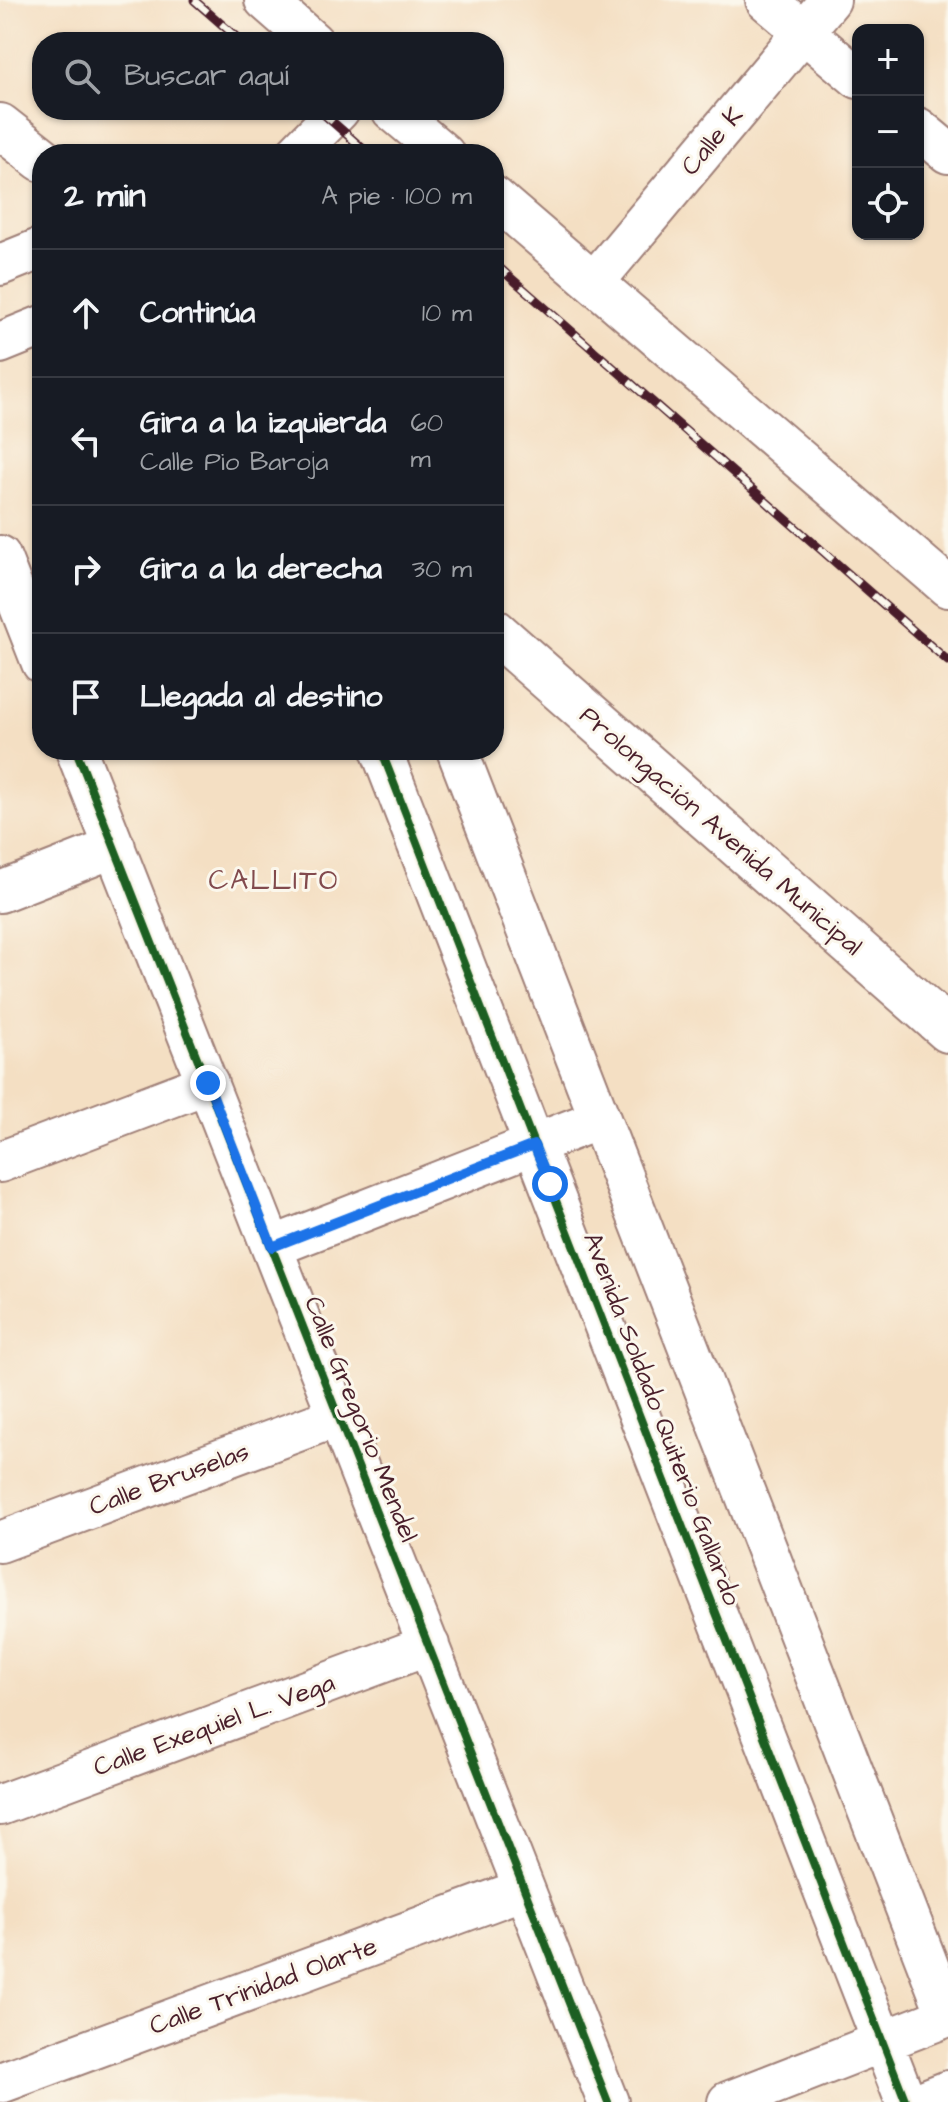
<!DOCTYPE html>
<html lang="es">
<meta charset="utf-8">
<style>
:root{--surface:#171b24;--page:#20242c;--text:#f1f3f6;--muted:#9ea1a6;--line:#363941}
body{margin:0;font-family:"Architects Daughter",sans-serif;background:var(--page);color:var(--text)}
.controls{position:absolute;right:24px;top:24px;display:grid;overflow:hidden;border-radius:16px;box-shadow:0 2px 6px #0004}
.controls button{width:72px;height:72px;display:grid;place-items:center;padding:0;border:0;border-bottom:2px solid var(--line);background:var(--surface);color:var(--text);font:40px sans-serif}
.stop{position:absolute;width:24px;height:24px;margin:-18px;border:6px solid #1a73e8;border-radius:50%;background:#fff}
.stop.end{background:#1a73e8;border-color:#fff;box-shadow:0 2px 8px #0008}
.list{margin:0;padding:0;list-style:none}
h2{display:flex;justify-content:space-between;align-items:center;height:104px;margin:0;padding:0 32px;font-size:34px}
h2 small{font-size:26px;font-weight:400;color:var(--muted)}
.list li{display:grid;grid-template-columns:52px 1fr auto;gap:24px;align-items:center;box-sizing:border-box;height:128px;padding:0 32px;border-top:2px solid var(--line)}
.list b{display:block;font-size:30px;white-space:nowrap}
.list p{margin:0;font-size:26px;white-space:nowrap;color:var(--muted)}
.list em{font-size:26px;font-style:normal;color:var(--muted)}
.icon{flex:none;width:44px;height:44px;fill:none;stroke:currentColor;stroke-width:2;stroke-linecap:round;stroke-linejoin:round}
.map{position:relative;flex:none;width:948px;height:2102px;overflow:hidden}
.search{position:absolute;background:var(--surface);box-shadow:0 2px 6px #0004;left:32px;top:32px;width:472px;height:88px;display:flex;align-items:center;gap:20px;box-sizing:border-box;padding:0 28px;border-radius:32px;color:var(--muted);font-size:30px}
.panel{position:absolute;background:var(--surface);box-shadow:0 2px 6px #0004;left:32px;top:144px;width:472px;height:616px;border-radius:32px}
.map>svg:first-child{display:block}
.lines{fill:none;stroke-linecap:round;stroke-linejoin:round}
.minor-casing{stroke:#9f7f77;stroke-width:44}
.major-casing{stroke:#9f7f77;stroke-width:48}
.minor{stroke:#fff;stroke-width:40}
.major{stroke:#fff;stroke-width:44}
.rail-casing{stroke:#4a1f2b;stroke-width:9}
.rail{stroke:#fbf7ec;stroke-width:6;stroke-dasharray:18;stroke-linecap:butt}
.cycleway-casing{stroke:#fbf7ec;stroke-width:13}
.cycleway{stroke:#1b5e20;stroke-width:8}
.route{stroke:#1a73e8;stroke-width:10}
.labels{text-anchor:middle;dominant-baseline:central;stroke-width:6;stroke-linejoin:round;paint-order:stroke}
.street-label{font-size:26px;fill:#4a1f2b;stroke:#fbf7ec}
.neighbourhood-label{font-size:28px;letter-spacing:2px;fill:#824a4d;stroke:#fbf7ec}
</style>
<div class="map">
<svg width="948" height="2102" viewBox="0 0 948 2102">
<rect width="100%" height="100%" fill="#fbf7ec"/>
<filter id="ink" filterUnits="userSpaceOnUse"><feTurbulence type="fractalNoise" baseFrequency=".0125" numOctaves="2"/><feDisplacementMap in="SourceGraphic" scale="16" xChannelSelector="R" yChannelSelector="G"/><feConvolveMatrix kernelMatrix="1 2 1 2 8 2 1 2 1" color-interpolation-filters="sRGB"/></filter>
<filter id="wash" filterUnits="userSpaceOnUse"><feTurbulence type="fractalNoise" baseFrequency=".006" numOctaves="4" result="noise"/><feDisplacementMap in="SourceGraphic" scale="32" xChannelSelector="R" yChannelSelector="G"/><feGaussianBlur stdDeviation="1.8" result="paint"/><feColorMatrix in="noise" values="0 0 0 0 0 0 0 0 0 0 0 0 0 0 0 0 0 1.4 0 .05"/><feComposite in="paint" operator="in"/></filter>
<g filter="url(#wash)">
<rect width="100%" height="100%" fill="#f4dfc3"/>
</g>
<g filter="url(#ink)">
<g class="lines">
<g class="minor-casing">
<path id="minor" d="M265 0 313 42
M766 0 858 78
M392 110 444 154
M918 128 948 153
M296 154 339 110
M494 197 948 587
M0 265 42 248
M594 282 830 0
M0 343 42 326
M0 556 42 663
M76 750 608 2102
M381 750 906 2102
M457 750 948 2017
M0 892 115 847
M0 1162 208 1083
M272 1247 599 1119
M0 1542 338 1416
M0 1805 429 1645
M3 2082 524 1889
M728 2102 948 2016
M920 2102 948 2091"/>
</g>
<g class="major-casing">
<path id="major" d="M0 126 42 159
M494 631 948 1030"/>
</g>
<use href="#minor" class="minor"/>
<use href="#major" class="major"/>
<g class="rail-casing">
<path id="rail" d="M194 0 242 42
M319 110 369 154
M494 263 948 661"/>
</g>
<use href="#rail" class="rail"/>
<g class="cycleway-casing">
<path id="cycleway" d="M76 750 608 2102
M381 750 906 2102"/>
</g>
<use href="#cycleway" class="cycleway"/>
</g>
</g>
<g class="lines" filter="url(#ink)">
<path class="route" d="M208 1083 272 1247 534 1145 550 1184"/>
</g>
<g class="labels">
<g class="street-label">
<text transform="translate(712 141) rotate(-50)">Calle K</text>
<text transform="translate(721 831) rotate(41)">Prolongación Avenida Municipal</text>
<text transform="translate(361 1419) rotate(68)">Calle Gregorio Mendel</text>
<text transform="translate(662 1419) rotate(69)">Avenida Soldado Quiterio Gallardo</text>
<text transform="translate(169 1479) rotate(-20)">Calle Bruselas</text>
<text transform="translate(214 1725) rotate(-20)">Calle Exequiel L. Vega</text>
<text transform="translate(263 1986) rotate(-20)">Calle Trinidad Olarte</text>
</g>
<g class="neighbourhood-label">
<text x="274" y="880">CALLITO</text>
</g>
</g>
</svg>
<div class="controls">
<button>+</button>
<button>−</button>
<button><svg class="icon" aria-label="locate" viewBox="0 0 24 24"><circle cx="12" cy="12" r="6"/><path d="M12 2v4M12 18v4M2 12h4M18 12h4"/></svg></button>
</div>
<div class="stop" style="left:550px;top:1184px"></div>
<div class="stop end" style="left:208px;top:1083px"></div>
<div class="search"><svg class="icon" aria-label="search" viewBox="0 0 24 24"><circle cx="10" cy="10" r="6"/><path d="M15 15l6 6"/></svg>Buscar aquí</div>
<section class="panel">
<h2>2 min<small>A pie · 100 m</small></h2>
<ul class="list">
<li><svg class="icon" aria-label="ahead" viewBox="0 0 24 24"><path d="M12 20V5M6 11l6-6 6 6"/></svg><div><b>Continúa</b></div><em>10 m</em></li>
<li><svg class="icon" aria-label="left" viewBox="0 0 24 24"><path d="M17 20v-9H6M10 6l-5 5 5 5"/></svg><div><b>Gira a la izquierda</b><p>Calle Pio Baroja</p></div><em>60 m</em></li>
<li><svg class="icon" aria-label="right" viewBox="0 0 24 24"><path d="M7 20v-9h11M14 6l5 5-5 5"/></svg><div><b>Gira a la derecha</b></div><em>30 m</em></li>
<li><svg class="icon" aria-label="arrive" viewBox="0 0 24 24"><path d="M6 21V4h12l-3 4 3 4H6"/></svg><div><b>Llegada al destino</b></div></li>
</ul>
</section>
</div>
